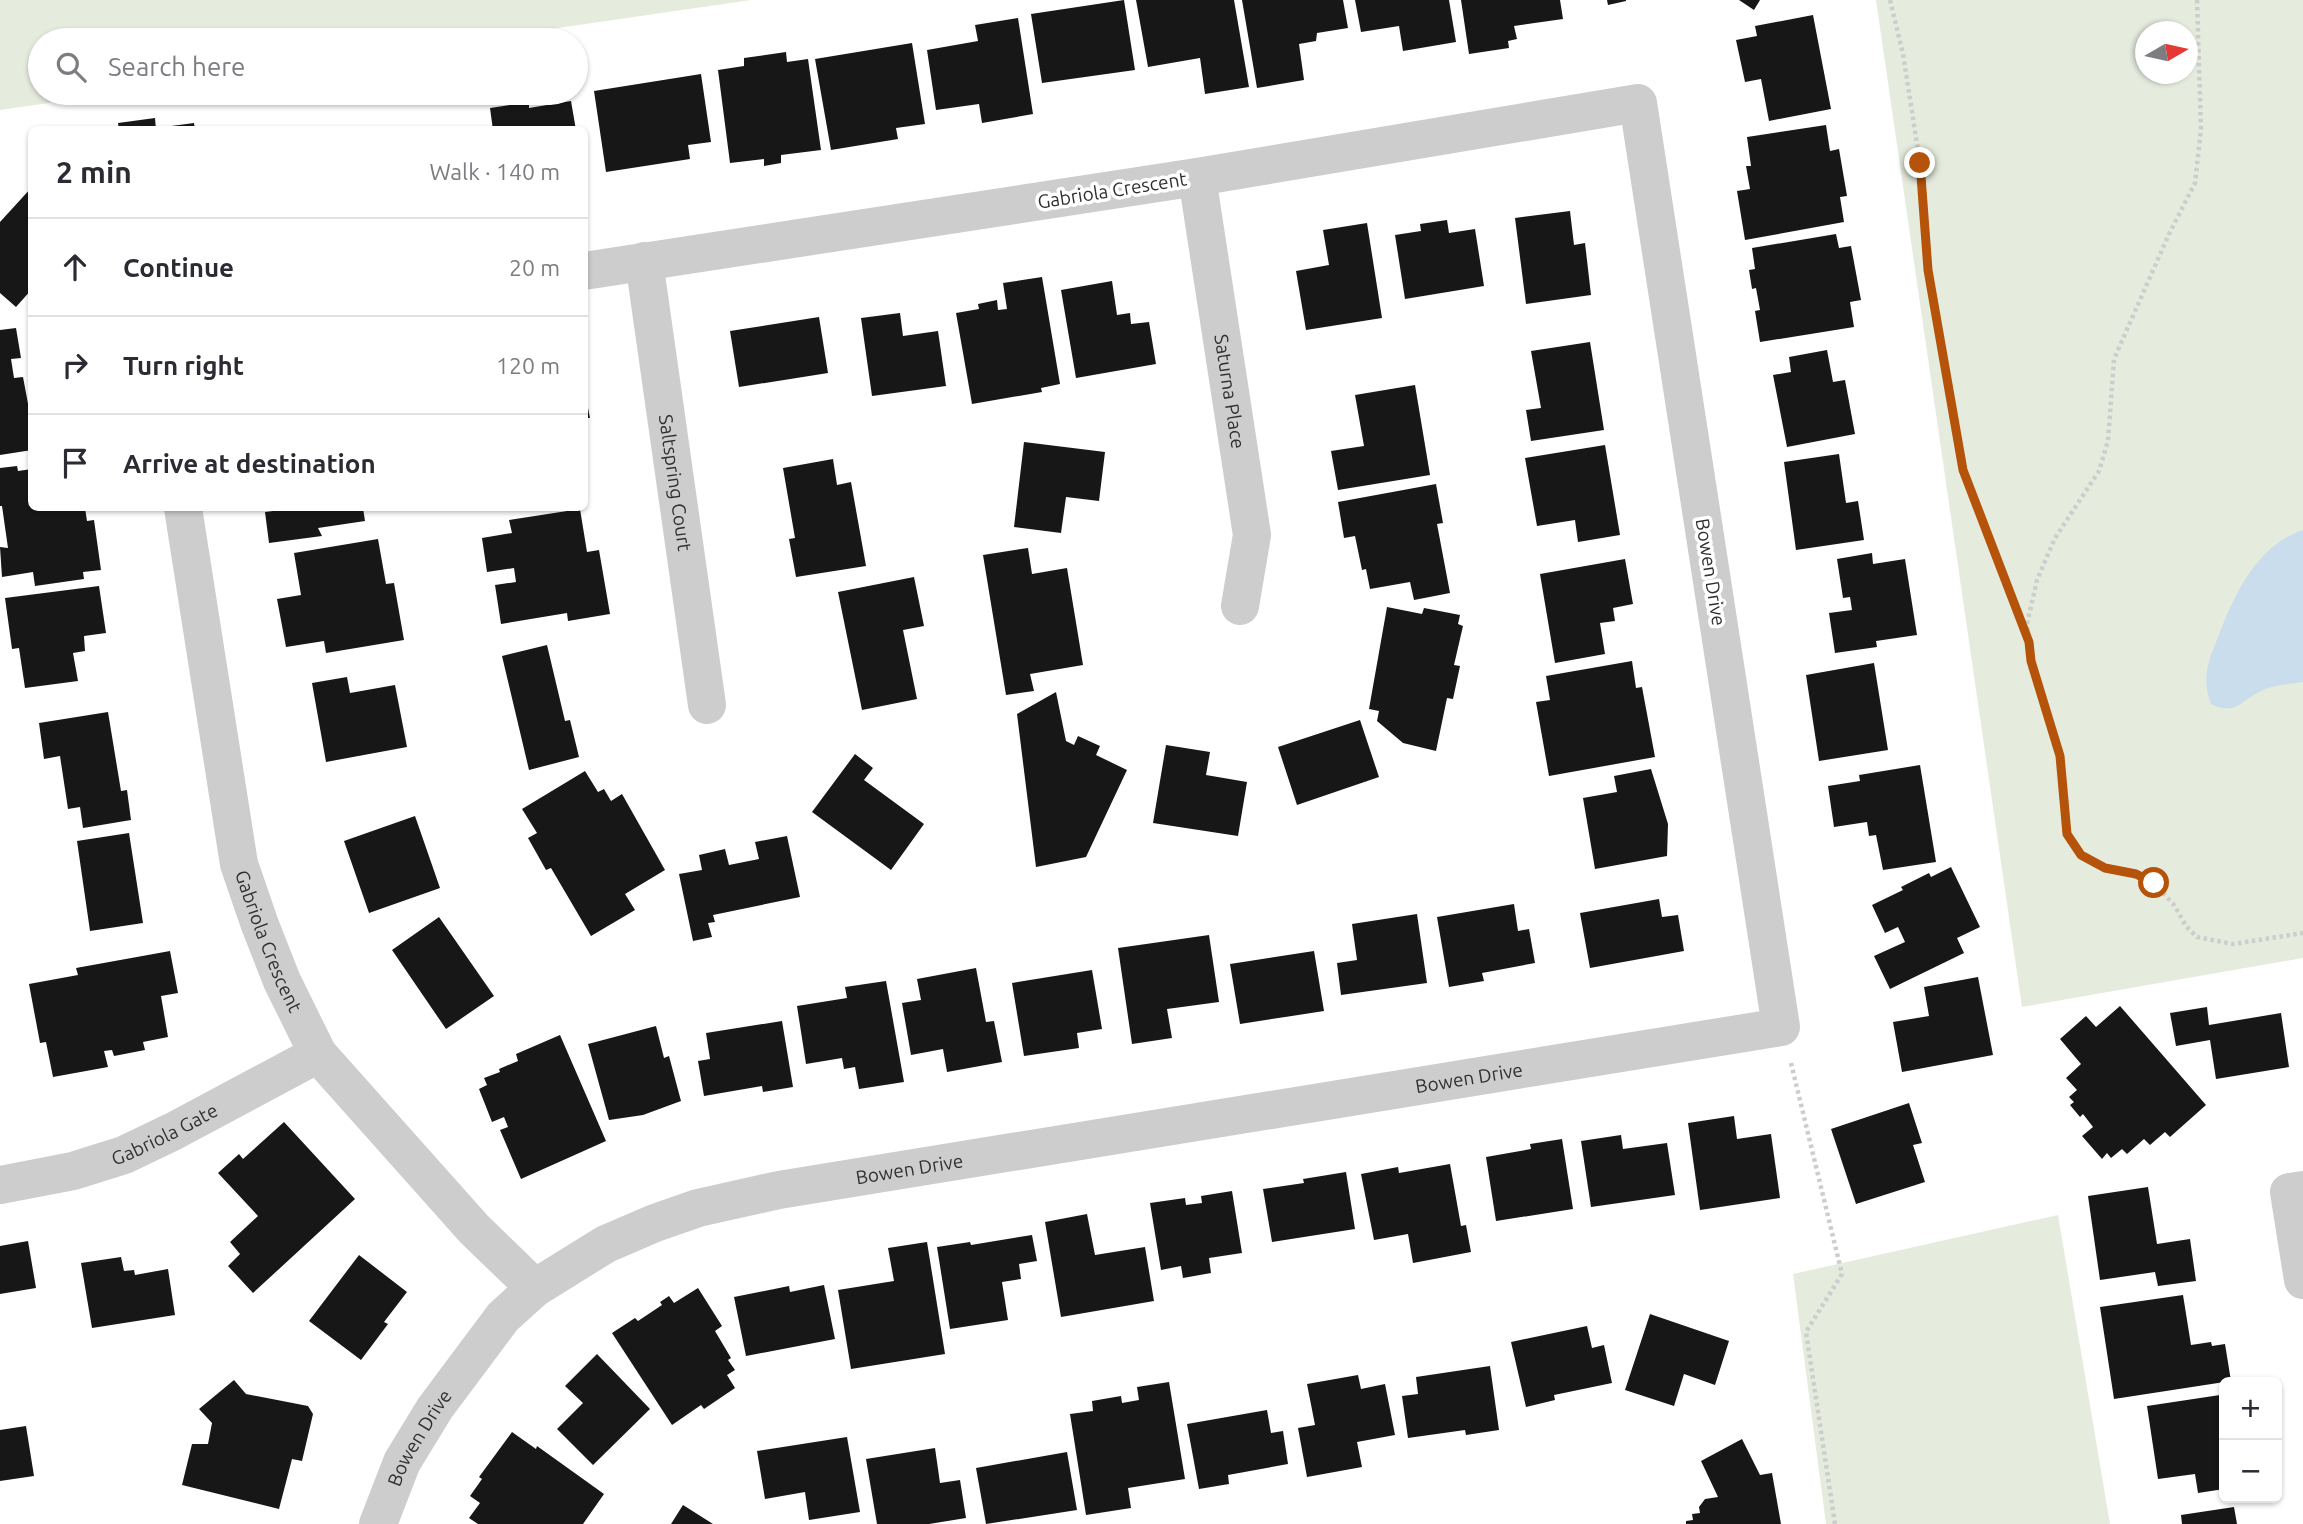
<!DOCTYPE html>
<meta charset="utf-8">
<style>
:root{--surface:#fff;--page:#f2f2f3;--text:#2b2b33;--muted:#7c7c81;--line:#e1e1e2}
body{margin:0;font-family:Ubuntu,sans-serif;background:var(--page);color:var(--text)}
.controls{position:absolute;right:21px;bottom:21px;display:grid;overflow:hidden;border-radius:10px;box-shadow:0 2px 5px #0004}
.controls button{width:63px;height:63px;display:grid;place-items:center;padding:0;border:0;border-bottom:2px solid var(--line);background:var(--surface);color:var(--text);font:35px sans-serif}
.compass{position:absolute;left:2135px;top:21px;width:63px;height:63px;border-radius:50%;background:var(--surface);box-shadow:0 2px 5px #0004;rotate:81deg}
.stop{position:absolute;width:21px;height:21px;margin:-16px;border:5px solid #b45309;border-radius:50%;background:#fff}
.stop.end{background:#b45309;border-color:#fff;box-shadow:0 2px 7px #0008}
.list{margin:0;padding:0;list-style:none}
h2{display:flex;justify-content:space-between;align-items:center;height:91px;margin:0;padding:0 28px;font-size:30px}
h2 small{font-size:23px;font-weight:400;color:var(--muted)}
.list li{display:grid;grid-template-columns:46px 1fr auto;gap:21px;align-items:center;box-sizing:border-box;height:98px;padding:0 28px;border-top:2px solid var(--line)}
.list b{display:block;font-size:26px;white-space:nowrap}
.list em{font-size:23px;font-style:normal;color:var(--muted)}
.icon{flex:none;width:38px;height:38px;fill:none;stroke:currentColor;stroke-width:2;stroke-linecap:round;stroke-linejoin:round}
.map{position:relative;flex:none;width:2303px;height:1524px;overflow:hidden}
.search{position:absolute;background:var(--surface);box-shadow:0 2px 5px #0004;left:28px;top:28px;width:560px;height:77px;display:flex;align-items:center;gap:18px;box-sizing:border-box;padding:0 24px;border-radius:38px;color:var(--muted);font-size:26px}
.panel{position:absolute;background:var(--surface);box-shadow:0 2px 5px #0004;left:28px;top:126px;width:560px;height:385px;border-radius:10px}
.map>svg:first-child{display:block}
.green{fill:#e5ecde;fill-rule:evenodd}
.water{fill:#caddec}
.building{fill:#171717}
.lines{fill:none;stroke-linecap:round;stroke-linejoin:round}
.path{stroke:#cdcdcd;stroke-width:4.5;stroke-dasharray:3.5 3.5;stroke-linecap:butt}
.minor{stroke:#cdcdcd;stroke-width:38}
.route{stroke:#b45309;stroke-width:9}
.labels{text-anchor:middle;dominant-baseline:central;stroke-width:7;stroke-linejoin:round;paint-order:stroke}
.street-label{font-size:19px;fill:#303030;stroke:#fff}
</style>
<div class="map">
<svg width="2303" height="1524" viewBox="0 0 2303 1524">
<rect width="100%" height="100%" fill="#fff"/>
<path class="green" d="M0 0H751L476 40H40V93H118L0 110Z
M1876 0H2303V958L2022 1007ZM2146 32H2188V74H2146Z
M2058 1215 2110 1524H1826L1793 1274Z"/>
<path class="water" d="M2303 530V682C2290 684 2275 685 2263 690 2242 699 2236 717 2211 704 2200 676 2210 658 2220 632 2236 591 2258 545 2303 530Z"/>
<path class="building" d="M1124 0 1135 70 1042 83 1031 14Z
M1136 0H1234L1249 87 1205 94 1200 58 1148 67Z
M1242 0H1343L1348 28 1317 33 1316 41 1299 44 1304 80 1257 88Z
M1355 0H1449L1456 42 1403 51 1399 26 1361 32Z
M1461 0H1560L1563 19 1514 26 1517 39 1508 41 1509 48 1469 54Z
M1607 0H1626V1L1608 5Z
M1739 0H1760L1754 10Z
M1813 15 1831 109 1769 121 1761 79 1745 82 1736 40 1757 36 1755 26Z
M1018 18 1033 114 982 123 979 104 936 110 927 50 978 41 975 25Z
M912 43 925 124 896 128 898 139 831 150 815 59Z
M786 52 787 62 808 59 821 150 781 155V163L764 166V159L730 163 718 70 744 66V58Z
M701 74 711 142 688 145 690 159 606 172 594 91Z
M571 101 576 130H493L490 108 529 102V108Z
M155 118 156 130H119L118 123Z
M194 123 195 130H156V128Z
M1826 125 1830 151 1839 149 1847 196 1840 197 1844 222 1745 240 1737 191 1750 189 1746 166H1751L1747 137Z
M32 187V289L16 307 0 293V222Z
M1570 211 1574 245 1585 243 1591 295 1526 304 1515 218Z
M1447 220 1449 233 1475 229 1484 286 1405 299 1395 235 1421 231 1420 224Z
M1367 223 1382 318 1306 330 1296 271 1329 265 1323 230Z
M1836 234 1839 248 1851 246 1861 300 1850 302 1854 327 1760 342 1755 311 1760 310 1756 288 1752 289 1749 270 1755 269 1752 248Z
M1042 277 1060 384 1041 388 1042 392 972 404 956 313 979 309 978 304 997 300 998 310 1007 309 1003 283Z
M1112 281 1117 315 1130 313 1131 324 1149 322 1156 364 1076 378 1061 290Z
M900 313 903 336 938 331 946 386 872 396 861 318Z
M819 317 828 373 739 387 730 331Z
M16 328 21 358 11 359 14 378 23 377 32 425V450L0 455V330Z
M1590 342 1604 430 1531 441 1526 410 1541 408 1531 351Z
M1827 350 1833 382 1845 380 1855 434 1787 447 1773 375 1791 372 1789 357Z
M1415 385 1430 475 1338 490 1331 451 1364 446 1355 395Z
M584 388 590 418H584Z
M1024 442 1105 452 1099 501 1066 497 1061 533 1014 527Z
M1605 445 1620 535 1578 542 1575 520 1537 526 1525 458Z
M1839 454 1846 503 1858 501 1864 540 1796 550 1784 462Z
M833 459 837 485 851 482 866 566 796 577 789 539 795 538 783 468Z
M17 466 18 471 32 469V508H85L87 521 94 520 101 570 83 572 84 579 35 586 33 572 2 577 0 547 8 548 2 506H0V468Z
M1436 484 1443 523 1437 524 1450 593 1414 600 1410 582 1370 589 1366 569 1362 570 1355 536 1344 538 1338 502Z
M272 508H363L365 521 318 528 322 536 269 543 265 512 273 511Z
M580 509 587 552 599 550 610 614 568 621 567 613 501 624 495 585 516 582 514 568 487 572 482 538 512 533 509 520Z
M378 539 386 584 394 583 404 640 326 653 324 641 286 647 277 599 301 595 294 553Z
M1028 548 1032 574 1067 568 1083 665 1030 674 1034 691 1006 695 983 555Z
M1872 553 1873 564 1905 559 1917 635 1876 641 1877 647 1835 653 1829 613 1852 610 1850 597 1843 598 1837 559Z
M1625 559 1633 604 1613 608 1615 621 1600 623 1605 654 1555 663 1540 574Z
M914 577 924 626 903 630 917 699 862 710 838 592Z
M99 586 106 633 84 636 85 651 73 653 78 681 25 688 19 648 12 649 5 598Z
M1387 607 1422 614 1424 608 1460 615 1458 624 1463 626 1454 665 1460 666 1453 699 1447 698 1436 751 1403 743 1377 721 1379 711 1369 709Z
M547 645 565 721 570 720 579 757 529 770 502 656Z
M1632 661 1636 688 1642 687 1655 757 1549 776 1536 702 1550 700 1546 676Z
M1874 663 1888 750 1819 761 1806 675Z
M347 677 350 693 395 685 407 747 326 762 312 683Z
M1056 692 1066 741 1074 745 1078 736 1100 746 1096 755 1127 770 1086 857 1036 867 1017 714Z
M108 712 121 791 127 790 131 820 83 828 80 807 68 809 60 756 44 759 39 723Z
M1360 720 1379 777 1297 805 1278 747Z
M1166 745 1210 752 1206 775 1247 782 1238 836 1153 823Z
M855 754 873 768 864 780 924 824 891 870 812 812Z
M1920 765 1936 862 1883 870 1876 835 1869 836 1867 822 1834 827 1828 786 1860 781 1859 775Z
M1651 769 1668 824 1667 856 1595 869 1583 798 1617 792 1614 776Z
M585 771 598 792 604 789 611 801 622 794 665 870 625 894 635 910 591 936 551 868 546 870 528 838 537 833 522 809Z
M415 816 440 888 369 913 344 841Z
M129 833 143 923 90 931 77 841Z
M787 836 800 897 713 915 715 922 708 923 712 937 693 941 679 874 702 870 699 855 725 849 729 865 759 859 755 842Z
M1951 867 1980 927 1957 938 1964 953 1890 989 1874 956 1905 942 1898 927 1885 933 1872 905 1903 890 1901 887 1929 873 1931 877Z
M1659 899 1662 917 1678 915 1684 951 1590 968 1580 913Z
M1514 904 1518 931 1529 929 1535 963 1482 973 1484 981 1449 987 1437 917Z
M1417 914 1427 983 1341 995 1337 963 1357 960 1352 924Z
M439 917 494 996 446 1029 392 950Z
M1209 935 1219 1002 1167 1009 1172 1038 1132 1044 1118 948Z
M170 951 178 993 161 996 168 1037 143 1042 145 1050 114 1056 112 1050 104 1051 108 1067 53 1077 46 1042 40 1043 29 984 78 975 76 968Z
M1314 951 1324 1011 1240 1024 1230 964Z
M976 968 986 1022 994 1021 1002 1062 947 1072 943 1049 911 1055 902 1003 921 1000 917 979Z
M1092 970 1102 1029 1077 1033 1079 1048 1024 1056 1012 983Z
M1978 977 1993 1055 1902 1072 1893 1022 1929 1016 1924 987Z
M886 981 904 1082 859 1089 855 1067 844 1069 842 1058 806 1064 797 1006 847 998 845 987Z
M2120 1006 2206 1105 2170 1137 2165 1132 2150 1145 2144 1139 2127 1154 2122 1149 2111 1158 2107 1153 2102 1159 2082 1136 2093 1127 2083 1114 2080 1117 2070 1105 2074 1102 2069 1097 2077 1090 2066 1078 2081 1064 2060 1039 2086 1016 2096 1027Z
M2207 1007 2209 1025 2281 1013 2289 1067 2216 1079 2210 1040 2176 1046 2170 1013Z
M782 1021 793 1087 763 1092 762 1086 704 1096 698 1061 710 1059 706 1033Z
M656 1026 664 1058 669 1056 681 1101 643 1115 609 1120 588 1044Z
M560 1035 606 1141 521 1179 500 1130 508 1127 504 1117 492 1122 479 1089 487 1085 484 1078 500 1072 499 1069 518 1061 516 1054Z
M1909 1103 1922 1143 1913 1145 1925 1182 1856 1204 1831 1129Z
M1734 1116 1737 1139 1771 1134 1780 1198 1700 1210 1688 1123Z
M284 1122 355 1199 253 1293 228 1266 240 1254 230 1242 258 1216 218 1173 239 1154 243 1159Z
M1621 1135 1623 1149 1667 1143 1675 1195 1591 1207 1581 1141Z
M1562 1139 1573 1209 1496 1221 1486 1157 1531 1149 1530 1144Z
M1450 1164 1461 1226 1466 1225 1471 1252 1413 1263 1408 1234 1374 1240 1361 1174 1398 1167 1399 1173Z
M1346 1172 1355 1229 1272 1242 1263 1189 1304 1183 1303 1179Z
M2148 1187 2157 1244 2190 1239 2196 1281 2158 1286 2155 1272 2100 1280 2088 1196Z
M1232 1191 1242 1253 1209 1258 1211 1273 1183 1278 1181 1266 1161 1270 1150 1203 1185 1198 1186 1205 1202 1203 1201 1196Z
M1087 1214 1095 1255 1145 1247 1154 1301 1061 1317 1045 1222Z
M1032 1235 1037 1261 1019 1264 1021 1279 1002 1282 1008 1320 950 1329 937 1247 970 1242 971 1245Z
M28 1241 36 1288 0 1294V1246Z
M927 1242 945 1354 851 1369 838 1290 894 1281 888 1248Z
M359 1255 407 1292 384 1322 388 1324 361 1360 309 1321Z
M121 1257 124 1271 134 1270 135 1275 168 1269 175 1315 92 1328 81 1263Z
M824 1285 835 1339 746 1356 734 1297 789 1286 790 1292Z
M698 1288 722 1326 715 1331 731 1358 728 1360 735 1370 727 1375 735 1388 704 1409 701 1405 672 1425 612 1333 635 1318 638 1321 662 1305 660 1302 669 1296 674 1303Z
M2183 1295 2191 1345 2211 1342 2212 1346 2225 1344 2231 1381 2114 1399 2100 1307Z
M1650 1314 1729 1341 1715 1385 1684 1374 1674 1406 1625 1390Z
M1587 1326 1592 1348 1604 1345 1612 1383 1554 1395 1555 1400 1526 1407 1511 1342Z
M597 1354 650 1409 593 1465 557 1429 583 1403 565 1386Z
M1490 1366 1499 1430 1466 1435 1465 1430 1408 1438 1402 1396 1418 1394 1416 1377Z
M1358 1375 1361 1389 1385 1384 1395 1435 1357 1442 1362 1467 1307 1477 1298 1428 1315 1425 1307 1384Z
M234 1380 246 1394 308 1406 313 1414 302 1461 292 1459 279 1509 182 1485 192 1444H208L212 1423 199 1409Z
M1169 1382 1185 1479 1128 1488 1131 1508 1086 1515 1070 1414 1093 1411 1092 1401 1121 1396 1122 1403 1139 1400 1137 1387Z
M2220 1395 2224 1412V1489L2198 1493 2195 1474 2158 1479 2147 1406Z
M1267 1410 1271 1433 1283 1431 1288 1464 1228 1475 1229 1484 1199 1489 1187 1424Z
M26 1426 34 1476 0 1481V1430Z
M512 1432 536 1449 537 1446 604 1494 583 1524H478L469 1518 480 1503 470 1496 482 1479 479 1477Z
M847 1437 860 1512 809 1520 805 1492 765 1499 757 1451Z
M1742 1439 1760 1475 1772 1473 1781 1524H1686V1521L1693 1520 1692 1514 1700 1513 1699 1507 1705 1499 1718 1497 1701 1461Z
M935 1448 940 1483 960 1480 966 1518 929 1524H877L866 1459Z
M1067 1452 1077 1510 986 1524 976 1468Z
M683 1505 713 1524H671Z
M2234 1507 2237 1524H2182L2181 1515Z"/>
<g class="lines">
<path class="path" d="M1890 0 1903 54 1920 163 1929 270 1963 470 2027 636
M2197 0 2201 129 2195 183 2169 234 2114 359 2108 441 2099 471 2055 538 2037 580 2027 624 2029 642 2031 661 2060 756 2067 834 2081 855 2105 868 2136 874 2154 883 2174 905 2186 926 2197 937 2233 944 2303 933
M1791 1063 1842 1274 1806 1332 1835 1524"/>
<g class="minor">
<path id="s1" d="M1197 177 1252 535 1240 606"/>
<path id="s2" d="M644 261 707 705"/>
<path id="s3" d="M183 508 239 864 260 925 282 981 318 1054 474 1229 535 1288"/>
<path id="s4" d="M0 1185 73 1171 124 1155 174 1131 318 1054"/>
<path d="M2303 1190 2289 1192 2303 1280"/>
<path id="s5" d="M378 1524 402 1462 435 1408 503 1317 535 1288 606 1244 655 1223 698 1208 779 1190 1781 1027 1638 103 1197 177 584 271"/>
</g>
</g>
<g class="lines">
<path class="route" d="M1920 163 1928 270 1963 470 2029 642 2031 661 2060 756 2067 834 2081 855 2105 868 2136 874 2154 883"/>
</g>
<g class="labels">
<g class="street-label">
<text transform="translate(1112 190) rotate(-9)">Gabriola Crescent</text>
<text stroke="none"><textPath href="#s1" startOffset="217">Saturna Place</textPath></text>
<text stroke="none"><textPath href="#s2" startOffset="224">Saltspring Court</textPath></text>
<text transform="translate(1711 572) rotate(81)">Bowen Drive</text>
<text stroke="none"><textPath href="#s3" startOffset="443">Gabriola Crescent</textPath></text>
<text stroke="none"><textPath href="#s5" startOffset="1251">Bowen Drive</textPath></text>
<text stroke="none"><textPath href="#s4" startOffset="173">Gabriola Gate</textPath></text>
<text stroke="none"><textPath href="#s5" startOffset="684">Bowen Drive</textPath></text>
<text stroke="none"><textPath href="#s5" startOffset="96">Bowen Drive</textPath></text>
</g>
</g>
</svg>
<div class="controls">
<button>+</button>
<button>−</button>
</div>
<svg class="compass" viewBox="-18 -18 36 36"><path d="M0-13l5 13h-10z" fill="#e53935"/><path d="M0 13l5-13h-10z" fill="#7c7c81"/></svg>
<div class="stop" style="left:2154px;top:883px"></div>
<div class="stop end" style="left:1920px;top:163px"></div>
<div class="search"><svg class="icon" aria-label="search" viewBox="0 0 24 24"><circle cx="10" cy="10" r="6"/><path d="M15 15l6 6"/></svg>Search here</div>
<section class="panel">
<h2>2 min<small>Walk · 140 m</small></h2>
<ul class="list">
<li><svg class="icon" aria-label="ahead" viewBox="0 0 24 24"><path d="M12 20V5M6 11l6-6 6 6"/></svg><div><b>Continue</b></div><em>20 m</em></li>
<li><svg class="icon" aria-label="right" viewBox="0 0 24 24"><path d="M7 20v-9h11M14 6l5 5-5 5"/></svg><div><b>Turn right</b></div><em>120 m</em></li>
<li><svg class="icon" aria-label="arrive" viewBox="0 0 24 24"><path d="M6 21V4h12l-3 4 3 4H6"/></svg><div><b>Arrive at destination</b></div></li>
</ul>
</section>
</div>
